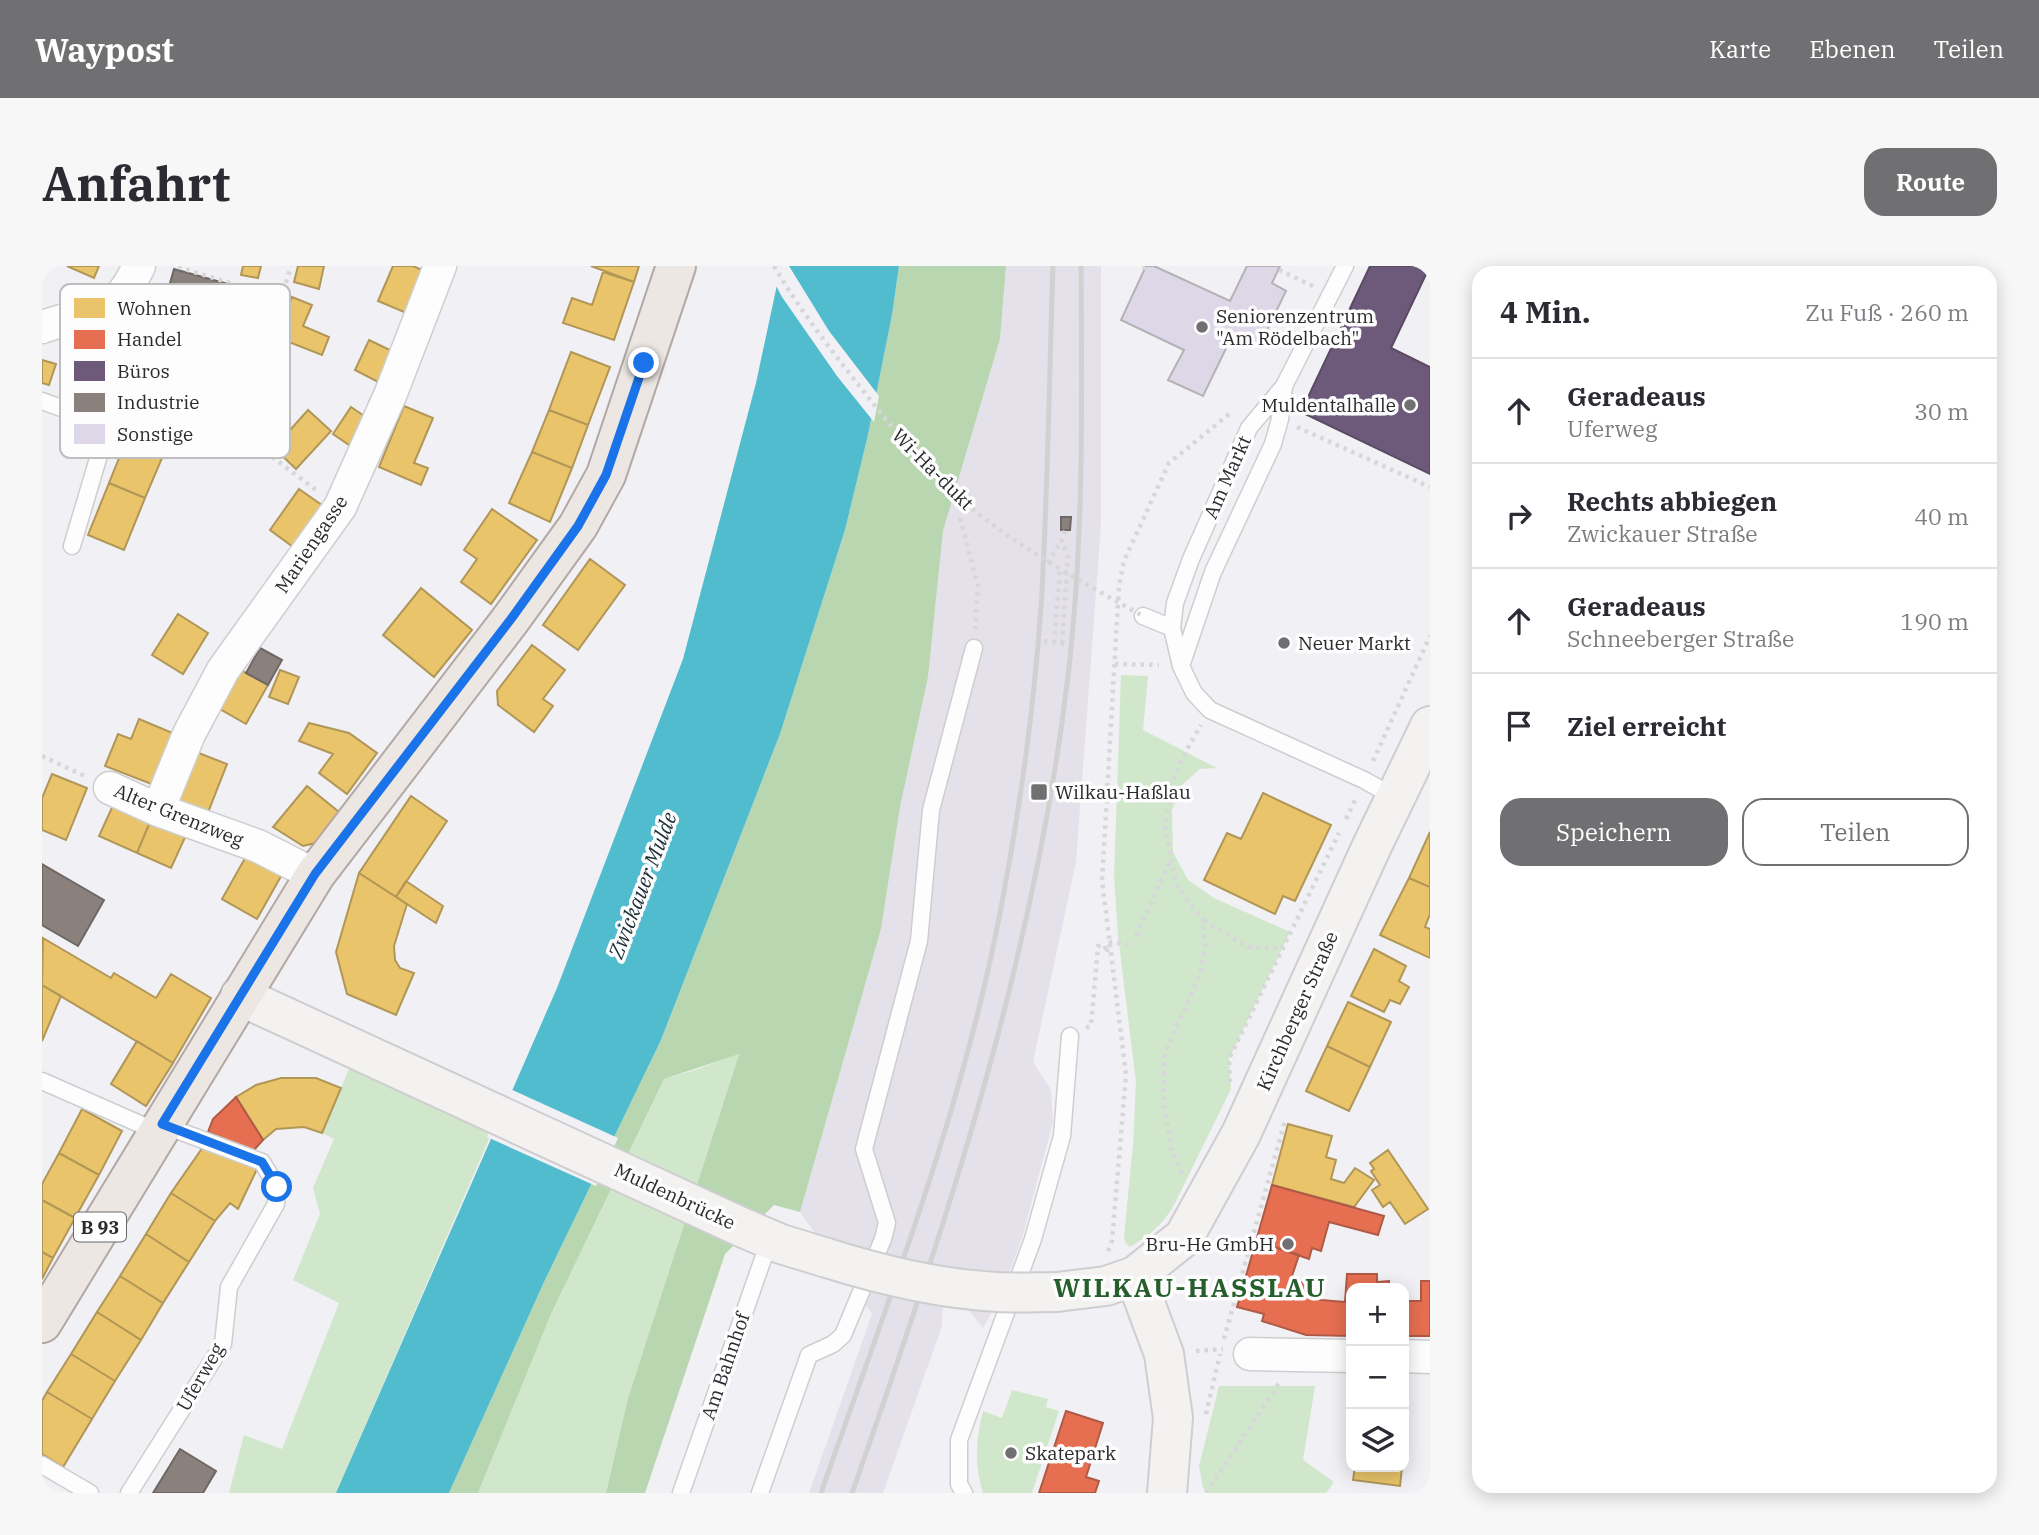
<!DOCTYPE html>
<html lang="de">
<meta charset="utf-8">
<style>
:root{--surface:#fff;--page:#f7f7f7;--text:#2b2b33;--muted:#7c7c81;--line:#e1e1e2;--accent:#706f72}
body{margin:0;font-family:"IBM Plex Serif",serif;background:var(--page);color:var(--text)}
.controls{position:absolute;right:21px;bottom:21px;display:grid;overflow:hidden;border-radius:14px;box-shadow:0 4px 18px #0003}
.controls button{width:63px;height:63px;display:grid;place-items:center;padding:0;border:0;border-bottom:2px solid var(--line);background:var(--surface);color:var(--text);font:35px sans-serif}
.stop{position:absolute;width:21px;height:21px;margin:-16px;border:5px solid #1a73e8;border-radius:50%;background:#fff}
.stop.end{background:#1a73e8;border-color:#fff;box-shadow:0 2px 7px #0008}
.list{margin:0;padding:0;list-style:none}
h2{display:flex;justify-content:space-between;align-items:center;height:91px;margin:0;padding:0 28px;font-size:30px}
h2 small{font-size:23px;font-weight:400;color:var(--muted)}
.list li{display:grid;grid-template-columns:46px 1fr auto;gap:21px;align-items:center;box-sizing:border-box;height:105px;padding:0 28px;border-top:2px solid var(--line)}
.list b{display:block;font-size:26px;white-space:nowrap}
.list p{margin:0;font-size:23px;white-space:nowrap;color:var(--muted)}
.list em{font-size:23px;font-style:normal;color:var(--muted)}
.actions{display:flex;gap:14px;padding:21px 28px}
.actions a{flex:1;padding:16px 0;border:2px solid var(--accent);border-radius:21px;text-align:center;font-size:24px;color:var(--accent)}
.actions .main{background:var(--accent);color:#fff}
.icon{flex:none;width:38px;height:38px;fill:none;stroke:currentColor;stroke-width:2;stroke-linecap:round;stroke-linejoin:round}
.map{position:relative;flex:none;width:1388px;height:1227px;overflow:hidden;border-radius:21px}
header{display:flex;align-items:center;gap:42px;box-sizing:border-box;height:98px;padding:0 35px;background:var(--accent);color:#fff}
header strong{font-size:33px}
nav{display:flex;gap:38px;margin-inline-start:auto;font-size:24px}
.intro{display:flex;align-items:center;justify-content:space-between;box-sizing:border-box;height:168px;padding:0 42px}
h1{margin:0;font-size:49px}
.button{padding:18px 32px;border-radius:21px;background:var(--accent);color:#fff;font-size:24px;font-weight:700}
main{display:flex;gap:42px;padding:0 42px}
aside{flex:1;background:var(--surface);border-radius:21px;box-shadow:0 4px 18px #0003}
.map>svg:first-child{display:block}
.built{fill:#e4e1ea}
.green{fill:#d1e7cb}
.forest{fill:#b8d6af}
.water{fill:#51bcce}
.pier{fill:#f1f0f4}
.homes{fill:#e9c46a;stroke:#b09657;stroke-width:2}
.shops{fill:#e76f51;stroke:#af5a46;stroke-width:2}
.offices{fill:#6d597a;stroke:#594b63;stroke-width:2}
.industry{fill:#8a817c;stroke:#6e6764;stroke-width:2}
.building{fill:#ddd7e8;stroke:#b3b2b5;stroke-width:2}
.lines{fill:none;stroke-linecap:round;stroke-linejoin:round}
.lane-casing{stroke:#ceced0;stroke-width:19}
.street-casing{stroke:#ceced0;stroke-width:35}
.secondary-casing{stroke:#ceced0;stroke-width:42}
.primary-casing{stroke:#b3a8a3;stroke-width:42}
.path{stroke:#d7d6d8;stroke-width:4.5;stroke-dasharray:3.5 5;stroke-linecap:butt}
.lane{stroke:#fdfdfd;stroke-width:16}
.street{stroke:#fdfdfd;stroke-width:32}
.secondary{stroke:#f4f2f1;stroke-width:38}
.primary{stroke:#ede7e3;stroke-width:38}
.rail{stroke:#d1d1d1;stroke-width:5}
.secondary-bridge-casing{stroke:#ceced0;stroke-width:42;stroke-linecap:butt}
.path-bridge{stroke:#d7d6d8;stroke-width:4.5;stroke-dasharray:3.5 5;stroke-linecap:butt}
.secondary-bridge{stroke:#f4f2f1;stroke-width:38}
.route{stroke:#1a73e8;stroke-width:9}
.poi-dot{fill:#706f72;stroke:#fdfdfe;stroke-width:2.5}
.labels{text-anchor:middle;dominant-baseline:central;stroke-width:7;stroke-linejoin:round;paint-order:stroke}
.shield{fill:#fdfdfe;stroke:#6a696b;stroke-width:2}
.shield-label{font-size:18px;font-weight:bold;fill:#2b2a2c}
.poi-label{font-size:19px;fill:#2b2a2c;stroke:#fdfdfe;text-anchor:start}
.street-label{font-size:19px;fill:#2b2a2c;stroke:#fdfdfe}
.water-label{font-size:21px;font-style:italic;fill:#192e33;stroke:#fdfdfe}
.district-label{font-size:26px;font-weight:bold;letter-spacing:2px;fill:#265f2c;stroke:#fdfdfe}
.key{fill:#fdfdfe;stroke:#bebebf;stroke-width:2}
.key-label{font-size:19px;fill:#2b2a2c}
</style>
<header>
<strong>Waypost</strong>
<nav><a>Karte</a><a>Ebenen</a><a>Teilen</a></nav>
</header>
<div class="intro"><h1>Anfahrt</h1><a class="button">Route</a></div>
<main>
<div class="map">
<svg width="1388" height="1227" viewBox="0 0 1388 1227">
<rect width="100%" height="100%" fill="#f1f0f4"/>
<path class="built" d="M964 0H1059V259L1034 596 991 796 1009 824 1011 856 980 972 958 1032 941 1062 908 1021 900 1047V1060L841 1227H767L830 1048 758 946 839 663 858 541 886 411 901 265 958 73Z"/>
<path class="green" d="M1079 409 1106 410 1101 464 1175 502 1158 503 1141 518 1130 544 1131 586 1146 614 1172 632 1248 666 1187 793 1189 823 1133 937C1122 958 1108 969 1088 981L1083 976 1082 970 1091 879 1094 816 1076 670 1072 611Z
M315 784 457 850 294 1227H187L202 1169 240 1183 297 1037 251 1014 278 948 271 922 292 873 280 867Z
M697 787 586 1132 564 1227H436L509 1048 622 813 653 804Z
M1177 1120H1273L1261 1194 1292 1216 1284 1227H1167L1161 1222 1157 1200Z
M970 1124 1006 1133 1004 1141 1017 1145 990 1227H941C932 1198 934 1174 941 1145L960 1152Z"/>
<path class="forest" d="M857 0H964L958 73 901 265 886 411 858 541 839 663 758 946 732 939 683 988 603 1227H564L586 1132 697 788 622 813 509 1048 436 1227H407L502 1016 619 774 738 468 803 264 826 169 850 49Z"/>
<path class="water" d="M739 0H857L850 49 826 169 803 264 738 468 619 774 502 1016 407 1227H294L515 722 641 393 714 117Z"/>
<path class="pier" d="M735 0H747L787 65 837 130 832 156 795 110 740 31 732 16Z
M466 822 576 872 554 920 445 871Z"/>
<path class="homes" d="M25 0H57L52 12Z
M201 0H219L216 12 199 9Z
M256 0H282L277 23 252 16Z
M351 0H371L387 7 369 49 336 35Z
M549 0H597L592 16Z
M561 6 592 16 572 74 521 57 530 32 550 39Z
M250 31 270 39 261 60 287 71 280 89 234 71Z
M327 74 352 86 338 117 313 104Z
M529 86 568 101 546 159 507 144Z
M0 94 14 98 7 119 0 117Z
M362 140 391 152 372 197 386 202 379 219 337 201Z
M309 141 328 154 310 181 291 168Z
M266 144 289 165 254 203 232 182Z
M507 144 546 159 530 202 490 186Z
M86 170 123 185 103 232 67 217Z
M490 186 530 202 508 256 467 237Z
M67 217 103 232 82 284 46 269Z
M257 223 287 244 258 286 228 264Z
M450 243 495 274 449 338 419 316 435 293 422 284Z
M548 293 583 319 536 384 501 359Z
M379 322 430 364 392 411 341 369Z
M136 348 166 367 141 408 110 389Z
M490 379 523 404 501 433 511 440 492 466 456 439 455 425Z
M199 404 226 419 204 458 178 443Z
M238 404 257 411 246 438 227 431Z
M97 453 133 468 112 519 63 500 76 468 89 473Z
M267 457 307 467 335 487 305 528 277 507 291 488 257 475Z
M154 486 185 498 165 549 134 537Z
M10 508 45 522 24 574 0 564V532Z
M265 520 297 546 278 576 261 580 231 561Z
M1221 527 1289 559 1253 635 1241 630 1233 648 1162 614 1185 567 1199 573Z
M369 530 405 555 354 631 317 607Z
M73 535 110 551 95 587 57 570Z
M110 551 145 567 129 602 95 587Z
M1388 566V621L1367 612Z
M207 585 242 605 215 653 180 633Z
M317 607 365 638 352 680 353 694 358 702 372 707 354 749 305 728 294 686Z
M1367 612 1388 621V648L1383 661 1388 663V692L1338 669Z
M364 615 401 640 394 657 354 631Z
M1 672 69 712 72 707 114 732 129 708 169 732 131 797 0 719Z
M1332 683 1364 700 1357 715 1367 721 1358 738 1348 734 1342 746 1309 730Z
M0 719 19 730 0 775Z
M1306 736 1349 756 1328 801 1285 780Z
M95 775 131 797 104 840 69 818Z
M1285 780 1328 801 1307 845 1264 825Z
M239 812H274L299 822 280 867 262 861 234 863 221 874 194 831 214 819Z
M40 843 80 865 57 909 17 887Z
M1246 858 1290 870 1284 891 1294 894 1289 913 1302 917 1313 902 1332 914 1312 941 1230 919Z
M161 881 215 903 196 943 188 937 173 955 129 927Z
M1346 884 1386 943 1363 958 1348 936 1341 941 1330 924 1338 919 1329 905 1332 903 1328 897Z
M17 887 57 909 33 952 0 934V918Z
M129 927 173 955 147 996 104 968Z
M0 934 33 952 11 992 0 986Z
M104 968 147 996 121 1037 78 1010Z
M0 986 11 992 0 1013Z
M78 1010 121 1037 99 1074 55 1046Z
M55 1046 99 1074 73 1115 29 1088Z
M29 1088 73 1115 50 1153 5 1126Z
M5 1126 50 1153 21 1201 0 1188V1135Z
M1313 1201H1360L1358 1220 1311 1214Z"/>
<path class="shops" d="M194 831 221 874 211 885 166 866 171 853Z
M1230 919 1342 950 1336 969 1287 956 1279 985 1270 982 1267 993 1214 975Z
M1214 975 1257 989 1249 1013 1264 1018 1263 1029 1279 1034 1303 1036 1305 1008H1335V1016L1347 1015V1022H1309V1070L1264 1069 1220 1055 1222 1048 1195 1041Z
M1379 1015H1388V1070H1362V1035H1379Z
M1024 1145 1061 1157 1044 1211 1057 1215 1053 1227H997Z"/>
<path class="offices" d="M1328 0H1388L1349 82 1388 101V208L1259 146Z"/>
<path class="industry" d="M132 3 193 20 187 42 126 24Z
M1019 251H1029L1028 264H1019Z
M218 382 240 394 226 419 204 407Z
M0 598 62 634 36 680 0 659Z
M138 1183 174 1205 161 1227H111Z"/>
<path class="building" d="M1104 0H1112L1188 35 1205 0H1238L1230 17 1244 25 1217 81 1191 68 1161 130 1126 114 1142 84 1079 54Z"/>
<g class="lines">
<g class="lane-casing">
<path id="lane" d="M1303 0 1242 120 1207 162 1149 293 1133 337 1130 362 1139 400 1152 427 1168 444 1322 514 1354 532
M0 135 66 159 30 280
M1101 350 1130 362
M1139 400 1171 306 1231 178 1238 153 1242 121
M0 815 116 866
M0 1199 48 1227
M87 1227 181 1078 187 1021 234 938 235 921 220 896 121 859
M639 1227 728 973
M718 1227 767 1089 791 1078 801 1069 841 973 845 957 822 883 877 675 889 544 932 382
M922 1227 917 1218V1174L991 973 1020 870 1028 770"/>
</g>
<g class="street-casing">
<path id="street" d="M0 61C21 54 63 44 79 29 87 21 92 10 97 0
M68 522 116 544 216 580 273 609
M116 544 147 468 181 404 298 241 349 127 398 0
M1208 1088 1309 1090
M1362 1090 1388 1091"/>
</g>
<g class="secondary-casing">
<path id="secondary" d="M198 730 697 960 739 978 785 992
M1093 1010 1122 1088 1131 1152 1125 1227
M1015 1026 1064 1020 1093 1010 1142 971 1199 868 1329 582 1388 460"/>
</g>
<g class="primary-casing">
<path id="primary" d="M0 1057 273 609 469 353 536 260 564 209 634 0"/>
</g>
<path class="path" d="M1102 4 1103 0
M1237 4 1271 20
M239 33 249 0
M78 62 213 112 239 33 133 0
M213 112 192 162 274 224
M1255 161 1388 221
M918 252 936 320 933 363
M1006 297 1020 273
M1002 375 1024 378
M1012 377 1018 304
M1020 377 1026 291 1020 275 1023 264
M1073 398 1117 399
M0 490 45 511
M1331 495 1388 370
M1304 553 1314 532
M1162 655 1206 681 1240 682
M1094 670 1128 595
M1044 762 1049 760 1056 680 1063 679 1064 687 1069 676 1091 679
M1188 816 1187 793 1297 567
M1140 908 1129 882 1121 830 1123 787 1158 709 1163 680 1161 654 1135 620 1123 561 1129 518 1144 485 1159 459
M1066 985 1070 975 1084 809 1060 614 1077 320 1082 295 1127 197 1191 145
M1182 1073 1243 855
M1154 1085 1181 1083
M1164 1148 1178 1088
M1164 1227 1237 1117"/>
<use href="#lane" class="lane"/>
<use href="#street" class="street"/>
<use href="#secondary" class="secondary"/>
<use href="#primary" class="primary"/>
<path class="rail" d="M779 1227C846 1035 921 843 959 642 978 543 992 441 999 341 1006 228 1007 114 1011 0
M810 1227C904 961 993 691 1026 410 1042 274 1040 137 1039 0"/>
<g class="secondary-bridge-casing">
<path id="secondary-bridge" d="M785 992C839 1009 899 1023 955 1026 975 1027 995 1026 1015 1026"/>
</g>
<path class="path-bridge" d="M732 0C756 41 786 80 815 117 851 163 889 210 934 246 986 287 1044 318 1101 350"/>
<use href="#secondary-bridge" class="secondary-bridge"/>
</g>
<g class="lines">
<path class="route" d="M235 921 220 896 120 858 273 608 469 353 536 260 564 209 602 97"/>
</g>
<g class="poi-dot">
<circle cx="1160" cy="61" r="7"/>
<circle cx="1368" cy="139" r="7"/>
<circle cx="1242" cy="377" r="7"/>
<rect x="988" y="517" width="18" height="18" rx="3.5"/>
<circle cx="1246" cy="978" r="7"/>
<circle cx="969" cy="1187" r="7"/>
</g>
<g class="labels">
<rect class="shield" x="32" y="946.5" width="52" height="29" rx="5"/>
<g class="shield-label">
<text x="58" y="961">B 93</text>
</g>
<g class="poi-label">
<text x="1174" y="50">Seniorenzentrum<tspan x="1174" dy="22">"Am Rödelbach"</tspan></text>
<text x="1354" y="139" text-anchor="end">Muldentalhalle</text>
<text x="1256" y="377">Neuer Markt</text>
<text x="1013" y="526">Wilkau-Haßlau</text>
<text x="1232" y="978" text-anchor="end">Bru-He GmbH</text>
<text x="983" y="1187">Skatepark</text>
</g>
<g class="street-label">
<text transform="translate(891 203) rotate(45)">Wi-Ha-dukt</text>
<text transform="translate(1185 211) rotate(-66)">Am Markt</text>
<text transform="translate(269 278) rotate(-56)">Mariengasse</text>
<text transform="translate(137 549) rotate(22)">Alter Grenzweg</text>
<text transform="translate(1255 745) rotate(-66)">Kirchberger Straße</text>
<text transform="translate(633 930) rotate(25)">Muldenbrücke</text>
<text transform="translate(683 1100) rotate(-71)">Am Bahnhof</text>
<text transform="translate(158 1111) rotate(-60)">Uferweg</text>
</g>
<g class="water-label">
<text transform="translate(600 619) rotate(-69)">Zwickauer Mulde</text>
</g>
<g class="district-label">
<text x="1148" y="1021">WILKAU-HASSLAU</text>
</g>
</g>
<rect x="18" y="18" width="230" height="174" rx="10" class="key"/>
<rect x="32" y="32" width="31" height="20" fill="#e9c46a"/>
<rect x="32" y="64" width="31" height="19" fill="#e76f51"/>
<rect x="32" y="95" width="31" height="20" fill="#6d597a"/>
<rect x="32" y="127" width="31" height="19" fill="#8a817c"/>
<rect x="32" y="158" width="31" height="20" fill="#ddd7e8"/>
<g class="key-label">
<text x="75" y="49">Wohnen</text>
<text x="75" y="80">Handel</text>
<text x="75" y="112">Büros</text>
<text x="75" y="143">Industrie</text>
<text x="75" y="175">Sonstige</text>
</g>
</svg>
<div class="controls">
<button>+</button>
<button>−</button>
<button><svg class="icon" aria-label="layers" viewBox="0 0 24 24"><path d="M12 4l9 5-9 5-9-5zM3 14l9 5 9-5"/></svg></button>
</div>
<div class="stop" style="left:235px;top:921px"></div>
<div class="stop end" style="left:602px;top:97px"></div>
</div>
<aside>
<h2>4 Min.<small>Zu Fuß · 260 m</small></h2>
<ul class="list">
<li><svg class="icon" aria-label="ahead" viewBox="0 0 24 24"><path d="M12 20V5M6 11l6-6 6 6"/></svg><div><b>Geradeaus</b><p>Uferweg</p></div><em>30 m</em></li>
<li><svg class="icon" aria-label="right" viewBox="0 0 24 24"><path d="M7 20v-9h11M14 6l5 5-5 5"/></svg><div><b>Rechts abbiegen</b><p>Zwickauer Straße</p></div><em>40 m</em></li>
<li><svg class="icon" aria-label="ahead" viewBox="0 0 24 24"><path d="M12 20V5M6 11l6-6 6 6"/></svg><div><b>Geradeaus</b><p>Schneeberger Straße</p></div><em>190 m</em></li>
<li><svg class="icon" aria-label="arrive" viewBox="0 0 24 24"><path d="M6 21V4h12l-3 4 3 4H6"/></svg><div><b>Ziel erreicht</b></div></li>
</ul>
<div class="actions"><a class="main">Speichern</a><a>Teilen</a></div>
</aside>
</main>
